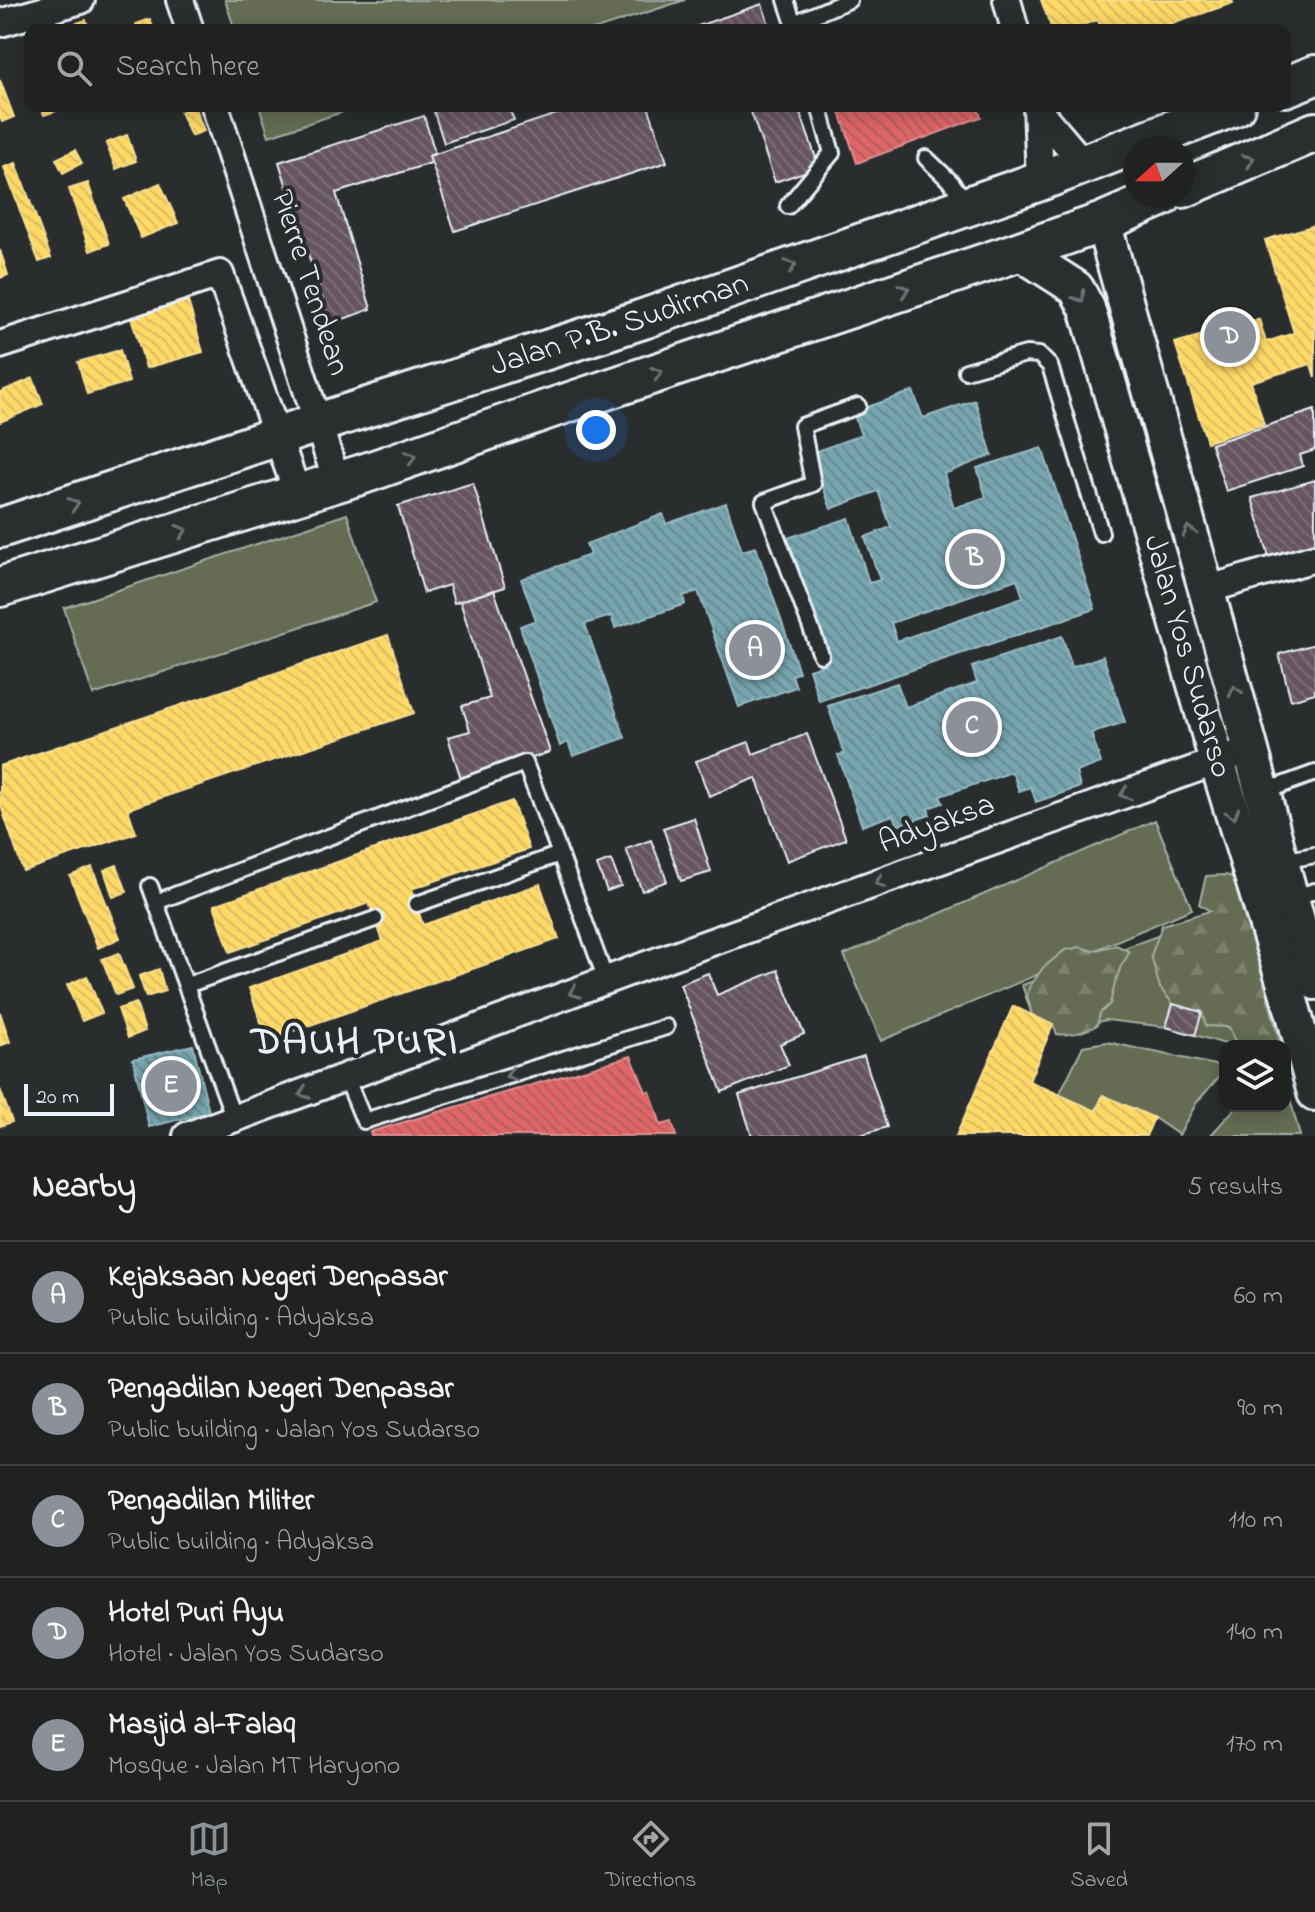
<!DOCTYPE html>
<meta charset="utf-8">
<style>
:root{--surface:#202222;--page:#282a2a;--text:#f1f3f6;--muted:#a2a4a5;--line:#3d3f40;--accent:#8c9099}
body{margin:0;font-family:"Indie Flower",sans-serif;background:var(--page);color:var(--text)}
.controls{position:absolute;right:24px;bottom:24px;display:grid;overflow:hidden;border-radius:16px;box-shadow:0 4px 20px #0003}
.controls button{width:72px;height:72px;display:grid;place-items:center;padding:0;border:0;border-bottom:2px solid var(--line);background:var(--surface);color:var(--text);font:40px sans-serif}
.compass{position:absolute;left:1123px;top:136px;width:72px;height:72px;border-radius:50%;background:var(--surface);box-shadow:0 4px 20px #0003;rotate:249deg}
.scale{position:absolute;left:24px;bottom:20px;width:90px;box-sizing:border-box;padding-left:8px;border:4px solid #e8f1f8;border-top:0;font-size:22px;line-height:28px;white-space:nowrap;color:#e8f1f8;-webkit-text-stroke:6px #2a2d2e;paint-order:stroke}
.you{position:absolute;left:596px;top:430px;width:28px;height:28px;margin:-20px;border:6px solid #fff;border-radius:50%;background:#1a73e8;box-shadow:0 0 0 12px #1a73e833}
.badge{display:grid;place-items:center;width:52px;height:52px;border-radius:50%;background:var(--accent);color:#fff;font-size:26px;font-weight:700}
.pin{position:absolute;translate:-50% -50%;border:4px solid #fff;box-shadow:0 2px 8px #0006}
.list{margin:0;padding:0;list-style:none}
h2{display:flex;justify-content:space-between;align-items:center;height:104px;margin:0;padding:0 32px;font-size:34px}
h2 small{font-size:26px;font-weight:400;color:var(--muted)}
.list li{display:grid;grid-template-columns:52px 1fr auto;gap:24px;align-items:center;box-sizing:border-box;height:112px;padding:0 32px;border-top:2px solid var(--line)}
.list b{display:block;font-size:30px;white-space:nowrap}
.list p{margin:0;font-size:26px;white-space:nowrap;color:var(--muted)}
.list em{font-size:26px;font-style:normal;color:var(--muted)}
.icon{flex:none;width:44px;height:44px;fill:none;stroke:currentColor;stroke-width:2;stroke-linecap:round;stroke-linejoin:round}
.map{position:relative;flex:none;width:1315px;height:1136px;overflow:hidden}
.search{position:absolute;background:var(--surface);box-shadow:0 4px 20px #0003;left:24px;right:24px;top:24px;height:88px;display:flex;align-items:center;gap:20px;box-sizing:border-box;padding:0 28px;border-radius:16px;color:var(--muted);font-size:30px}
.sheet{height:664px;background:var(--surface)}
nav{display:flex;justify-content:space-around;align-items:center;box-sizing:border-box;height:112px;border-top:2px solid var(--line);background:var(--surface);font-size:22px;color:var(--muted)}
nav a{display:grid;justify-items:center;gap:4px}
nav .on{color:var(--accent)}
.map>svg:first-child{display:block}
.grass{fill:#656c52;stroke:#a6aea5;stroke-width:2}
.forest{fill:url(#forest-firs);stroke:#a6aea5;stroke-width:2}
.homes{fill:url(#homes-back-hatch);stroke:#f8e092;stroke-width:2}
.shops{fill:url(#shops-back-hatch);stroke:#e29092;stroke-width:2}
.public{fill:url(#public-back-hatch);stroke:#98bcc5;stroke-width:2;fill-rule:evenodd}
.building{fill:url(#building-back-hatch);stroke:#e8f1f8;stroke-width:2}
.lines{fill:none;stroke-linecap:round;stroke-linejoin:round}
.service-casing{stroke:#e8f1f8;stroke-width:20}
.minor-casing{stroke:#e8f1f8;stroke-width:32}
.tertiary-casing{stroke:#e8f1f8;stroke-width:40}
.secondary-casing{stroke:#e8f1f8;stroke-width:44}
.service{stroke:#2a2d2e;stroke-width:14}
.minor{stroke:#2a2d2e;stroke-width:26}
.tertiary{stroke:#2a2d2e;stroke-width:34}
.secondary{stroke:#2a2d2e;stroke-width:38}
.oneway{stroke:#6c7275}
.labels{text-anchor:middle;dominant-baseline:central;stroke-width:8;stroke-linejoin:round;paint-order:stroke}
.street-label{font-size:32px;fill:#e8f1f8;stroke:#2a2d2e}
.district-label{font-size:40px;font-weight:bold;letter-spacing:2px;fill:#e8f1f8;stroke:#2a2d2e}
</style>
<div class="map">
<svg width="1315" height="1136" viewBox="0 0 1315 1136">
<defs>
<pattern id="forest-firs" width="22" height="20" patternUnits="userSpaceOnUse" patternTransform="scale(2)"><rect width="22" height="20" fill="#656c52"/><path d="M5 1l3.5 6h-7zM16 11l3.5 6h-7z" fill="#7b816c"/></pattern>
<pattern id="homes-back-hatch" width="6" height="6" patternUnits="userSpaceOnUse" patternTransform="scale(2)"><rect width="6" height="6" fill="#ffd966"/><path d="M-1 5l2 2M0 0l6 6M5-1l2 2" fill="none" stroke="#dabc60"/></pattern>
<pattern id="shops-back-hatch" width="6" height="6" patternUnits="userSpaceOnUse" patternTransform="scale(2)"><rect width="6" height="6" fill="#e06666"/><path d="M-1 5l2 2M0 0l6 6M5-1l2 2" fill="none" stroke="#b25d5e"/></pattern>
<pattern id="public-back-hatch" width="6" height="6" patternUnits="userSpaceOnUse" patternTransform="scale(2)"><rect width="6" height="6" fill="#76a5af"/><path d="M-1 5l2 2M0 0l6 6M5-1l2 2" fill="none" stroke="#688991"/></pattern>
<pattern id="building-back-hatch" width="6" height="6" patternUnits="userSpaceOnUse" patternTransform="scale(2)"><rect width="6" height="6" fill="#66555f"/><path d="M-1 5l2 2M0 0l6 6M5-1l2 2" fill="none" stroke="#7c6e77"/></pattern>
</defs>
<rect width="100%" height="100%" fill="#2a2d2e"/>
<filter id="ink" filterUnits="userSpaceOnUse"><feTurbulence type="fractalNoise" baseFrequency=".0125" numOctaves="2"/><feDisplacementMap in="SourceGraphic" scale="16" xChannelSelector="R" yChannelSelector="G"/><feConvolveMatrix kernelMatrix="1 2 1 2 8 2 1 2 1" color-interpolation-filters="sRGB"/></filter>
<g filter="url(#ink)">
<path class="grass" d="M225 0H685L593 30H235Z
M259 106H361L269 136Z
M347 514 376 602 93 695 64 608Z
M1155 820 1192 909 881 1041 844 955Z
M1232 909 1242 1046H1232L1195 1035 1202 1012 1173 1004 1166 1027 1106 1020 1062 1031 1053 1025 1032 1015 1022 985Z
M1107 1042 1225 1067V1070L1197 1102 1179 1135 1154 1118 1103 1095 1096 1111 1059 1095 1083 1046Z
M1285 1080 1300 1136H1210L1237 1106H1285Z"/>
<path class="forest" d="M1225 875 1252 882 1279 971 1268 998 1281 1046H1237L1229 1027 1206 1026 1202 1012 1173 1004 1160 988 1151 956 1162 925 1210 911 1199 904 1206 876Z
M1116 945 1130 952 1121 966 1115 983 1110 1004 1100 1013 1097 1025C1086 1032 1069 1036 1057 1034L1053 1025 1032 1015 1027 995 1030 986 1043 968 1065 950 1081 947 1092 951Z"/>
<path class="homes" d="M1041 0H1232L1233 3 1155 30H1101L1098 20 1068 30H1052Z
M150 19 154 30H138L136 24Z
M86 20 89 30H69L67 26Z
M0 80 14 117 2 122 0 117Z
M41 106H55L56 111 44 115Z
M194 106 204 131 191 136 180 112Z
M127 135 136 161 116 169 106 143Z
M75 150 82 163 63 173 56 159Z
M16 163 51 258 39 262 4 167Z
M88 183 109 244 90 251 69 189Z
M160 183 178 223 141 238 124 199Z
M1315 225V378L1311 364 1251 382 1264 424 1207 442 1175 343 1259 319 1266 342 1294 333 1265 240Z
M0 250 8 275 0 278Z
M188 301 203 352 146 368 131 317Z
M120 350 129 382 87 394 78 362Z
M33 378 43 404 0 422V392Z
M388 635 414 713 128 809 136 833 23 871 0 803V766Z
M512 801 529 849 411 889 423 925 540 884 559 939 267 1040 249 988 383 941 369 903 230 952 214 905Z
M117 865 127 892 113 897 104 870Z
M92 867 120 938 98 948 70 876Z
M119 953 133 989 116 995 102 959Z
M159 969 165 991 146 997 139 976Z
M87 976 102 1013 82 1021 67 985Z
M136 1003 145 1031 128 1038 118 1009Z
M1013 1006 1053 1025 1029 1081 1096 1111 1103 1095 1154 1118 1146 1136H956Z
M0 1012 10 1042 0 1046Z
M0 1089 12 1122 0 1126Z"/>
<path class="shops" d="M838 106H977L981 117 857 163Z
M631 1056 646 1092 650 1091 661 1125 672 1122 676 1136H371L370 1132Z"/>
<path class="public" d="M913 391 923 418 975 400 992 455 944 474 954 508 986 497 977 468 1042 448 1095 609 819 701 809 669 826 664 788 538 849 518 869 583 880 580 865 537 891 527 878 491 831 509 811 453 861 435 853 412ZM1017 579 1023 597 897 641 891 623Z
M726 503 742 551 756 547 799 672 792 675 796 687 739 707 698 591 683 596 685 604 615 628 611 616 585 624 625 738 573 756 568 742 560 746 520 626 536 620 521 579 590 555 586 544 663 514 666 524Z
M1062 636 1072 667 1103 656 1125 722 1091 733 1101 763 1076 772 1080 787 1036 802 1031 787 1019 791 1012 772 940 796 943 803 928 808 930 815 897 826 893 815 862 826 838 755 844 754 828 706 897 683 906 707 977 683 972 667Z
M193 1045 209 1112 149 1127 133 1059Z"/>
<path class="building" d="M762 4 771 30H686Z
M432 106H508L514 120 444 143Z
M581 106H648L667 162 455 231 429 156Z
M749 106H798L819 167 775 182Z
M424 116 435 153 429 156 431 163 336 193 371 309 330 324 279 162Z
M1315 410V450L1300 455 1303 466 1226 491 1211 444Z
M1315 480V544L1269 557 1252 498Z
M473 483 505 587 454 603 449 585 424 593 398 506Z
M494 590 550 752 462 782 448 737 470 731 462 706 490 698 460 601Z
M1315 644V693L1291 700 1279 654Z
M807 734 846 839 787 861 756 778 709 796 696 761 749 742 753 754Z
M694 818 711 872 681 881 663 828Z
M651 840 667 881 642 891 626 849Z
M611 860 621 886 607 891 597 865Z
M778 970 804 1034 780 1044 789 1065 722 1092 680 984 708 973 717 995Z
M1173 1004 1202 1012 1195 1035 1166 1027Z
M864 1056 887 1127 857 1136H752L739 1095Z"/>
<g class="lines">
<g class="service-casing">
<path id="service" d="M786 0 796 30
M794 23 849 0
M926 158 951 182 968 205
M788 206 832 153 819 106
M966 371 1026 354 1039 355 1050 366 1101 533
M821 655 764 502 813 484 802 426 858 406
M1263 792 1315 773
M1282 861 1315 855
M150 886 234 1119
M1290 898 1315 891
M156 902 525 763 560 854
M417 904 560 854 606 980
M187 985 375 919
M346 1077 364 1121 666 1027"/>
</g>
<g class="minor-casing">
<path id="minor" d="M180 0 190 30
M1007 0 1015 30
M0 23 81 0
M215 106 337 482
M1037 106 1040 181
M1038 110 1084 164
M0 345 220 274 298 495
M1205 590 1315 558
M187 1136 647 965 1232 756"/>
</g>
<g class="tertiary-casing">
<g id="tertiary">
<path d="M1103 222C1148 383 1194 545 1239 707 1265 799 1287 891 1315 982"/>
<path id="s1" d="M1018 251 1076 288 1087 308 1217 761 1294 1014 1315 1093"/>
</g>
</g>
<g class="secondary-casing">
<g id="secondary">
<path d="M1285 87 1315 75"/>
<path d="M1183 188 1315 132"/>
<path id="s2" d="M0 528 318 423 643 319 1040 181 1235 106"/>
<path d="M0 587 363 474 546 410 1006 256 1103 222 1163 196"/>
</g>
</g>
<use href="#service" class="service"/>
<use href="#minor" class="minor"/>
<use href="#tertiary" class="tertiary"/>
<use href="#secondary" class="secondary"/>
</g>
<defs><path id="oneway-chevron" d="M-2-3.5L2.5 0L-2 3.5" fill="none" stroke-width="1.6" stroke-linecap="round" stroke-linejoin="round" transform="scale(2)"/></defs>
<g class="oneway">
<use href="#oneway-chevron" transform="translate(1249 160) rotate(-23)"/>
<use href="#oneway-chevron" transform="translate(791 266) rotate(-20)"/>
<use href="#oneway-chevron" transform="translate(904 290) rotate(-19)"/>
<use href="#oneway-chevron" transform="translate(1080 297) rotate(56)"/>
<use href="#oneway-chevron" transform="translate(657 373) rotate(-18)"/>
<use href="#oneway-chevron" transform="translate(411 457) rotate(-19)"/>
<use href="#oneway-chevron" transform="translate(74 504) rotate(-18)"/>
<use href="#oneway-chevron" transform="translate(182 531) rotate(-17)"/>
<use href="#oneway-chevron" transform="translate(1189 531) rotate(-105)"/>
<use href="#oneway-chevron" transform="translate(1235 691) rotate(-105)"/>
<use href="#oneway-chevron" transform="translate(1125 794) rotate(160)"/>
<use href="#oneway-chevron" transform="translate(1233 814) rotate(73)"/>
<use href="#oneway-chevron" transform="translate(880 882) rotate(160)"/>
<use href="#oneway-chevron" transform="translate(574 992) rotate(159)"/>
<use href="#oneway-chevron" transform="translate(511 1075) rotate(163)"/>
<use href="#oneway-chevron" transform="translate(304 1093) rotate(159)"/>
</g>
</g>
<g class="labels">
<g class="street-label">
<text transform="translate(309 283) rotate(72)">Pierre Tendean</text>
<text stroke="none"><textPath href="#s2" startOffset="652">Jalan P.B. Sudirman</textPath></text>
<text stroke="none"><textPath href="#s1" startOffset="454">Jalan Yos Sudarso</textPath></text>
<text transform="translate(937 825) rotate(-20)">Adyaksa</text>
</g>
<g class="district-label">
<text x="355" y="1043">DAUH PURI</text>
</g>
</g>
</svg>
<div class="controls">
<button><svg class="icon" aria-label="layers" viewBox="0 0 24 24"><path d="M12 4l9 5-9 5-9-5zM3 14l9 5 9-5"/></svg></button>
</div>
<svg class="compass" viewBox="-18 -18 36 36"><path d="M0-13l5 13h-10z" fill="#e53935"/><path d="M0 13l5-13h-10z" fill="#a2a4a5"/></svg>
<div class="scale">20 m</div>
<div class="you"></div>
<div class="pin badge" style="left:755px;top:650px">A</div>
<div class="pin badge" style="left:975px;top:559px">B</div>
<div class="pin badge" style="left:972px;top:727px">C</div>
<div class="pin badge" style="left:1230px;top:337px">D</div>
<div class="pin badge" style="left:171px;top:1086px">E</div>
<div class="search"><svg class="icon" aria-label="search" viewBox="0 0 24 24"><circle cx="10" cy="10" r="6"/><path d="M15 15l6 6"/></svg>Search here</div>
</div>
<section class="sheet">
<h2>Nearby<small>5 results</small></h2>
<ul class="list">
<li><span class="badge">A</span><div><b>Kejaksaan Negeri Denpasar</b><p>Public building · Adyaksa</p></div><em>60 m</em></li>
<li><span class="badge">B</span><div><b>Pengadilan Negeri Denpasar</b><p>Public building · Jalan Yos Sudarso</p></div><em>90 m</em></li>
<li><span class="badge">C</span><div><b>Pengadilan Militer</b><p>Public building · Adyaksa</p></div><em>110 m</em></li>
<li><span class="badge">D</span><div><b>Hotel Puri Ayu</b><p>Hotel · Jalan Yos Sudarso</p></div><em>140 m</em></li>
<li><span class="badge">E</span><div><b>Masjid al-Falaq</b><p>Mosque · Jalan MT Haryono</p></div><em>170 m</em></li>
</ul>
</section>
<nav>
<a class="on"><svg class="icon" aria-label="map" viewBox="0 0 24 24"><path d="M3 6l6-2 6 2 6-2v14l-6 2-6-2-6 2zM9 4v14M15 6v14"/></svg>Map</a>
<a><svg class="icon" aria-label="directions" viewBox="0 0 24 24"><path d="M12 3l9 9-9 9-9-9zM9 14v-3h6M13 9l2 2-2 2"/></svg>Directions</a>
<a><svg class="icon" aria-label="saved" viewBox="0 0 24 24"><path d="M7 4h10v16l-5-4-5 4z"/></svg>Saved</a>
</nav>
